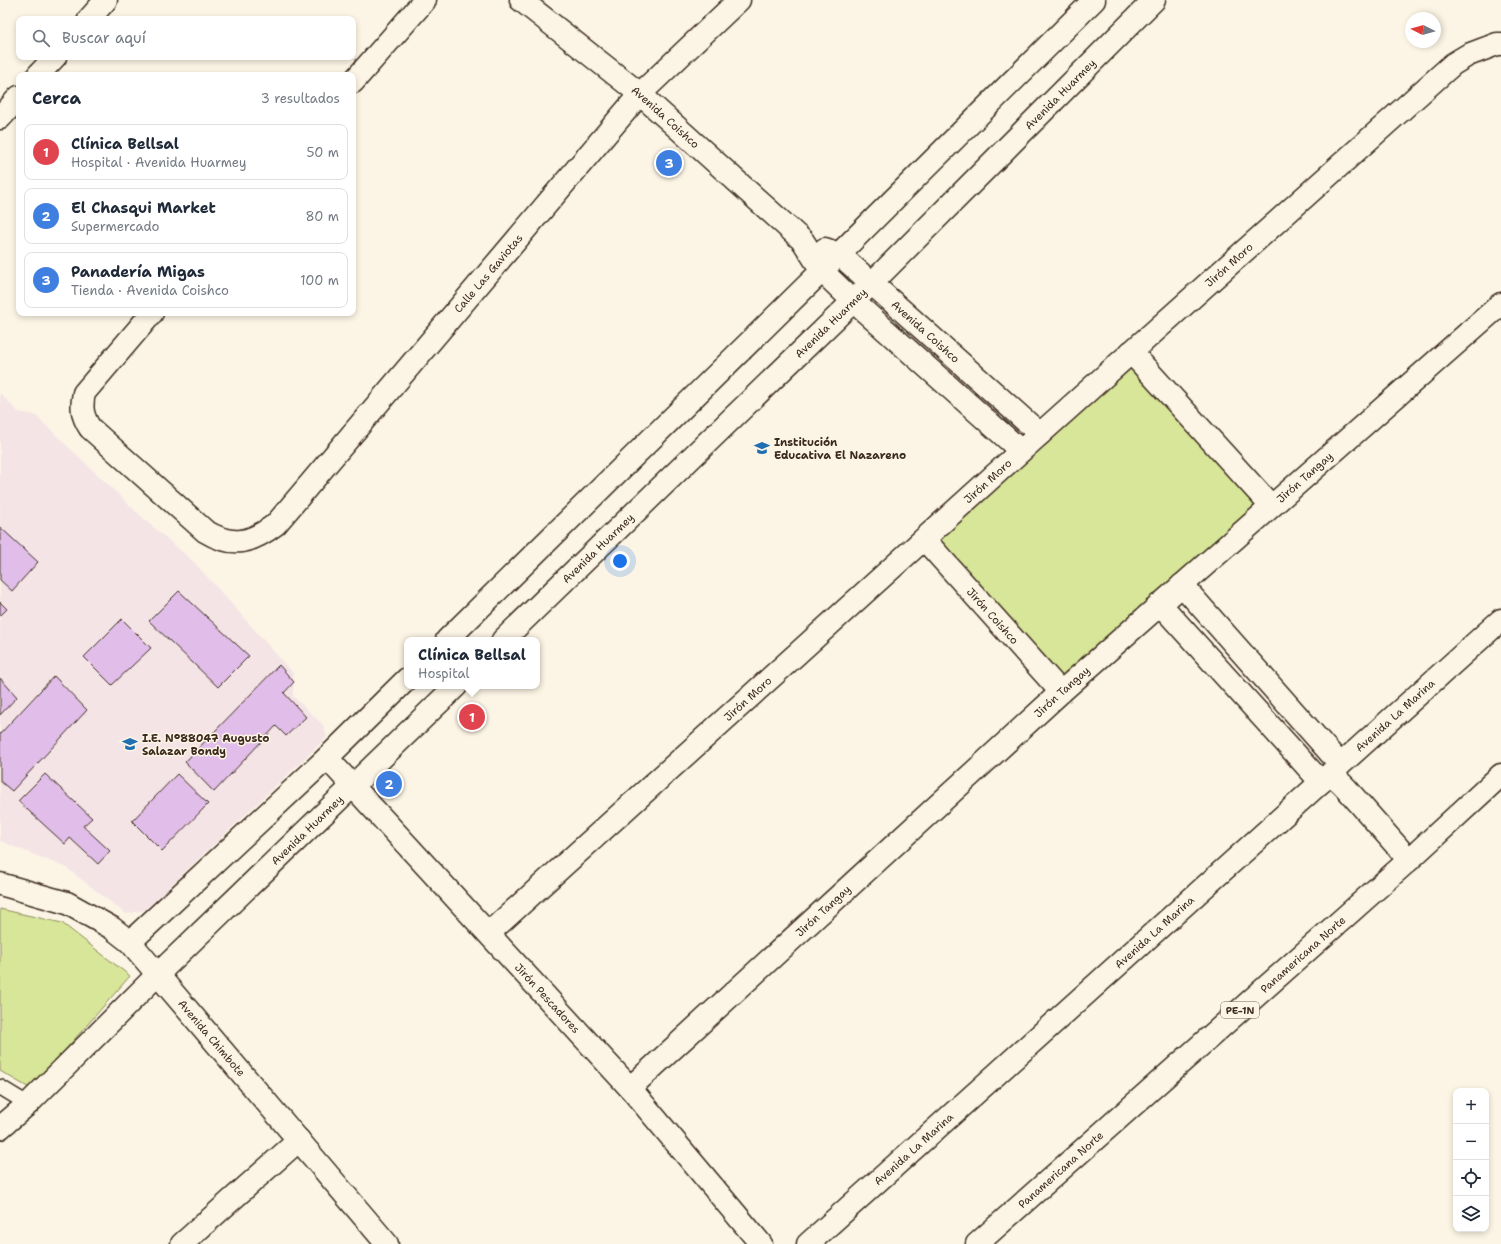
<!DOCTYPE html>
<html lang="es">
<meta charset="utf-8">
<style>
:root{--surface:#fff;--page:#f2f2f3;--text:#1f2937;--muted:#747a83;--line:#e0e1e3;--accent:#1f6fb2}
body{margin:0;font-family:"Shantell Sans",sans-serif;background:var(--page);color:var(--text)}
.controls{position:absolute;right:12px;bottom:12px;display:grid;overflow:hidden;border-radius:8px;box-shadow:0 2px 6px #0003}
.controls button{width:36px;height:36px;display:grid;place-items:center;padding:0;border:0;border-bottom:1px solid var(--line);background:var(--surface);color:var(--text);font:20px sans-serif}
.compass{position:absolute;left:1405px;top:12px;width:36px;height:36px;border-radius:50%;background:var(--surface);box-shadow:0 2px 6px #0003;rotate:275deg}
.you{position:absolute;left:620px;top:561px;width:14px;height:14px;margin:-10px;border:3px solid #fff;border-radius:50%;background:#1a73e8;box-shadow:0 0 0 6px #1a73e833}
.badge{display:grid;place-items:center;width:26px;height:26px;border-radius:50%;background:var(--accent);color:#fff;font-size:13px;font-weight:700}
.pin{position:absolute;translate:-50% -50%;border:2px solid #fff;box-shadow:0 1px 4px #0006}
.popup{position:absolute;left:404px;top:637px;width:136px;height:52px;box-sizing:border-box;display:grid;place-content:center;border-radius:8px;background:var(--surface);filter:drop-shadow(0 1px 3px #0005);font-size:13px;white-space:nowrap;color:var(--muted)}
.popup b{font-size:15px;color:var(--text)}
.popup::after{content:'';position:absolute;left:50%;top:100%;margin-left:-8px;border:8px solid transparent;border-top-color:var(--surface)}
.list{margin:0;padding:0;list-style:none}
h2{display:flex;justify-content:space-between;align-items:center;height:52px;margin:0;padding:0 16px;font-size:17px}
h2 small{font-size:13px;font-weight:400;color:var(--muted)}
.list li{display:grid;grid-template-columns:26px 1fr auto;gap:12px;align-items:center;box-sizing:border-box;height:56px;margin:0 8px 8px;padding:0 8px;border:1px solid var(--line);border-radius:8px}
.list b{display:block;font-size:15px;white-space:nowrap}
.list p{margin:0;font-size:13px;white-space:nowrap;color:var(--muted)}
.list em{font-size:13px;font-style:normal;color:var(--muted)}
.icon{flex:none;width:22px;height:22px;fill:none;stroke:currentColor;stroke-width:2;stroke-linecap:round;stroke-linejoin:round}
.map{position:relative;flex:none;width:1501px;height:1244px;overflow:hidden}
.search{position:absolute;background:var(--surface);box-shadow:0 2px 6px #0003;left:16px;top:16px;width:340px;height:44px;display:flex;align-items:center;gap:10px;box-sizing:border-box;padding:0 14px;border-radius:8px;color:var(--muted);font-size:15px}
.panel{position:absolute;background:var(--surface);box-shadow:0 2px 6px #0003;left:16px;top:72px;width:340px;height:244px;border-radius:8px}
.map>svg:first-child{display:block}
.built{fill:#f4e4e6}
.green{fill:#d8e699;stroke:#8a885c}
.building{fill:#e1bee9;stroke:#3b2a1e}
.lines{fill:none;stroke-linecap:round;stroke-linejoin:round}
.service-casing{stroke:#3b2a1e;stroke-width:17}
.minor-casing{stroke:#3b2a1e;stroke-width:25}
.secondary-casing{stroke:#3b2a1e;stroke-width:25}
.trunk-casing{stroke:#3b2a1e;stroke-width:25}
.service{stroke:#fcf5e5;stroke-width:14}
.minor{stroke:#fcf5e5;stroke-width:22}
.secondary{stroke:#fcf5e5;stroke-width:22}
.trunk{stroke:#fcf5e5;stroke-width:22}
.labels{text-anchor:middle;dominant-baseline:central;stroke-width:3;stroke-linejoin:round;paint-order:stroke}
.shield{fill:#fcf5e5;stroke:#75675a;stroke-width:1}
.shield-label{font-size:10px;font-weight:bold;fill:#3b2a1e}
.street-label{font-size:11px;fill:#3b2a1e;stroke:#fcf5e5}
.poi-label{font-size:11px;font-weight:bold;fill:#3b2a1e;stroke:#fcf5e5;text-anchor:start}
</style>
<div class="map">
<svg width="1501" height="1244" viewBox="0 0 1501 1244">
<rect width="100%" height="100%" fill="#fcf5e5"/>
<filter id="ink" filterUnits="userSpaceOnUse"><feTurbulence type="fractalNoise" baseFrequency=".025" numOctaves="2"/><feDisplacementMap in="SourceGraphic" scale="8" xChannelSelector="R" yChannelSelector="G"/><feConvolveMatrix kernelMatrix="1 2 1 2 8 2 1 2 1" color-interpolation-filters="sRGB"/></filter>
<g filter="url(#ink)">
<path class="built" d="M0 393 18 412 35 415 145 520 194 562 293 673V696L323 725 327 737 145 910 126 914 67 868 0 841Z"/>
<path class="green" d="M1131 366 1257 508 1066 683 938 539Z
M0 909 62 923 130 976 31 1089 0 1071Z"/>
<path class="building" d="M0 527 38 562 12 591 0 580Z
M179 591 249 656 218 687 149 621Z
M0 602 7 609 0 616Z
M122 619 151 648 112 685 84 657Z
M279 665 294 682 284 693 306 717 286 736 276 726 214 792 185 762Z
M54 676 87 710 12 791 0 781V734Z
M0 678 17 697 0 715Z
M45 774 92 818 83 826 110 851 98 864 70 838 65 844 18 801Z
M177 774 208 804 162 851 132 821Z"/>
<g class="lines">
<g class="service-casing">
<path id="service" d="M0 1087 28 1104"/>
</g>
<g class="minor-casing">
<g id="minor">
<path id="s1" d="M521 0 640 94 803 241 822 271 853 301 1021 451"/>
<path d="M89 19 106 0"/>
<path d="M38 75 55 57"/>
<path d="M353 82 425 0"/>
<path d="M0 118 19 97"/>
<path id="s2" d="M825 249 839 254 1040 434"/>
<path id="s3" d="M152 313 84 393C81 407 82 416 90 428L205 531C233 548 251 543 276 524L640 94 739 0"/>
<path d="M1131 352 1271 506"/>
<path id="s4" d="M924 539 1061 692"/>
<path d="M1182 585 1340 764"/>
<path d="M1160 604 1321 782"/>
<path d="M447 640 839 254 1094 0"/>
<path id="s5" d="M503 640 872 283 1154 0"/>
<path id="s6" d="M327 758 630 1088 761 1244"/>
<path d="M1331 773 1346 788 1409 860"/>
<path id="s7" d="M0 884 67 903 112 928 130 942 387 1244"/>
<path id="s8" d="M489 933 1021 451 1453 64 1468 55 1497 44H1501"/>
<path d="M130 942 327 758 407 679"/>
<path id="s9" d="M630 1088 1061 692 1501 304"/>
<path id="s10" d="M0 1128 28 1104 158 974 456 686"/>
<path d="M182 1244 299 1140"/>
</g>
</g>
<g class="secondary-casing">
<g id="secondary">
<path id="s11" d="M808 1244 1501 620"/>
</g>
</g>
<g class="trunk-casing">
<g id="trunk">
<path id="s12" d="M977 1244 1409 860 1501 775"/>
</g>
</g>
<use href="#service" class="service"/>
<use href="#minor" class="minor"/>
<use href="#secondary" class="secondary"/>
<use href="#trunk" class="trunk"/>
</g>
</g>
<defs>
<g id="school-bare" transform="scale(1.2)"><path d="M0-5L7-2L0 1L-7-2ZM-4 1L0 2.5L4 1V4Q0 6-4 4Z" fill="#1f6fb2" stroke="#fcf5e5" stroke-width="2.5" paint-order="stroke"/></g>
</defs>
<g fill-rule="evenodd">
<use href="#school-bare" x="762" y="448"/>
<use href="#school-bare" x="130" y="744"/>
</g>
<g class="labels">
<rect class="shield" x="1221" y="1002" width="38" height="16" rx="3"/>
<g class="shield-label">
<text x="1240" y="1010">PE-1N</text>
</g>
<g class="street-label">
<text stroke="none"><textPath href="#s5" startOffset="780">Avenida Huarmey</textPath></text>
<text stroke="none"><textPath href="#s1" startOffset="186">Avenida Coishco</textPath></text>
<text stroke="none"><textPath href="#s8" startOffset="997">Jirón Moro</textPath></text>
<text stroke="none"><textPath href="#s3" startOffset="702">Calle Las Gaviotas</textPath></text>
<text stroke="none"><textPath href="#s5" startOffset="456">Avenida Huarmey</textPath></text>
<text stroke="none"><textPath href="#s2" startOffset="131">Avenida Coishco</textPath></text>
<text stroke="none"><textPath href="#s9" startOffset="910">Jirón Tangay</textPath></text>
<text stroke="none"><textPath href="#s8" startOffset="673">Jirón Moro</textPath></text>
<text stroke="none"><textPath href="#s5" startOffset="132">Avenida Huarmey</textPath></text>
<text stroke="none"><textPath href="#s4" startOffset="103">Jirón Coishco</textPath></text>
<text stroke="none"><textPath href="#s9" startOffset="586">Jirón Tangay</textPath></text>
<text stroke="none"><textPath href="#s8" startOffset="349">Jirón Moro</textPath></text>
<text stroke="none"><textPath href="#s11" startOffset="790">Avenida La Marina</textPath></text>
<text stroke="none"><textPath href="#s10" startOffset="428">Avenida Huarmey</textPath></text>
<text stroke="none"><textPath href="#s9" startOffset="262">Jirón Tangay</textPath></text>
<text stroke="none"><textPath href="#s11" startOffset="466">Avenida La Marina</textPath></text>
<text stroke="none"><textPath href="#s12" startOffset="436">Panamericana Norte</textPath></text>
<text stroke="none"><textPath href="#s6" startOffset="326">Jirón Pescadores</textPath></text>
<text stroke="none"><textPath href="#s7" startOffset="270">Avenida Chimbote</textPath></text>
<text stroke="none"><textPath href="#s11" startOffset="142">Avenida La Marina</textPath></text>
<text stroke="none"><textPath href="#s12" startOffset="112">Panamericana Norte</textPath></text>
</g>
<g class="poi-label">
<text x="774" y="442">Institución<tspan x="774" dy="13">Educativa El Nazareno</tspan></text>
<text x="142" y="738">I.E. N°88047 Augusto<tspan x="142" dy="13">Salazar Bondy</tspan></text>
</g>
</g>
</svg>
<div class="controls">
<button>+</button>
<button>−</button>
<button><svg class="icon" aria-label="locate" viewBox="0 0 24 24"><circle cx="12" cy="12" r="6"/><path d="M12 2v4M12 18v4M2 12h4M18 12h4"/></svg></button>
<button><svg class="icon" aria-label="layers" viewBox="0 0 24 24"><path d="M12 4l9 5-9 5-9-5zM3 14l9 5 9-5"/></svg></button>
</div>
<svg class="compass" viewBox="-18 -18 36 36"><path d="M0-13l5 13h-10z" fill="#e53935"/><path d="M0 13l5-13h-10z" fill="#747a83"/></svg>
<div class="you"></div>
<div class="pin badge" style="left:472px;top:717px;background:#e0444e">1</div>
<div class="popup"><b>Clínica Bellsal</b>Hospital</div>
<div class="pin badge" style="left:389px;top:784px;background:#3f7fe0">2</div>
<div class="pin badge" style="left:669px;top:163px;background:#3f7fe0">3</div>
<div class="search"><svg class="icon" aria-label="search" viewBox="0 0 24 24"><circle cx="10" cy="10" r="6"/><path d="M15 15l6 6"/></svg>Buscar aquí</div>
<section class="panel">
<h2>Cerca<small>3 resultados</small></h2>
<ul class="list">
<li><span class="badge" style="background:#e0444e">1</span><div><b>Clínica Bellsal</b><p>Hospital · Avenida Huarmey</p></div><em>50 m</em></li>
<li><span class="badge" style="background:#3f7fe0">2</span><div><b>El Chasqui Market</b><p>Supermercado</p></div><em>80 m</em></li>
<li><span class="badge" style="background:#3f7fe0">3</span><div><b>Panadería Migas</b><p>Tienda · Avenida Coishco</p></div><em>100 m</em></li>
</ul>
</section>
</div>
